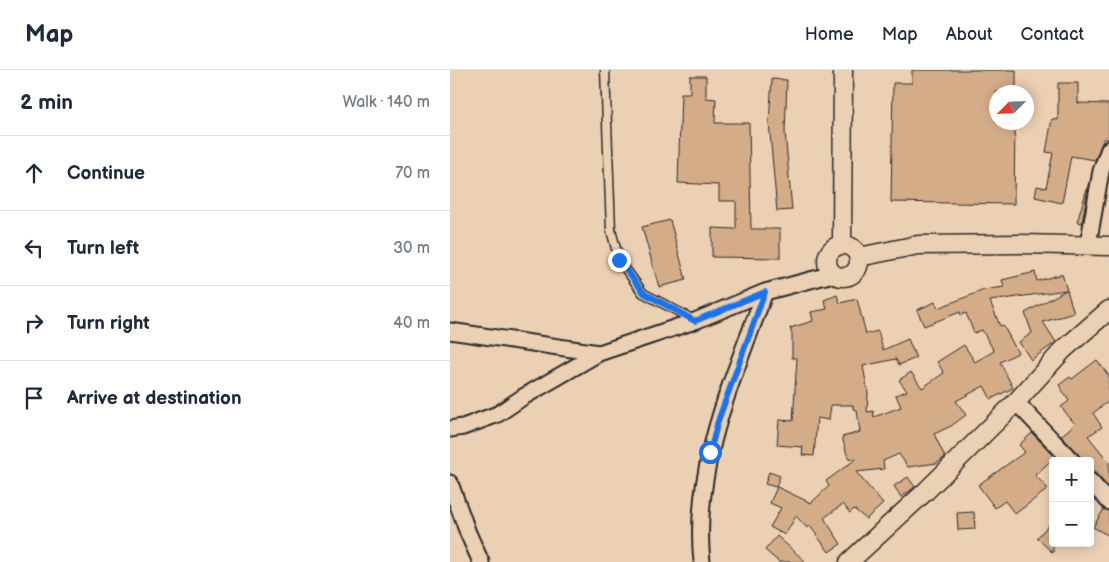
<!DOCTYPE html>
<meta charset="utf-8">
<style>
:root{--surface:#fff;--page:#f2f2f3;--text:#1f2937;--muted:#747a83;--line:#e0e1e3}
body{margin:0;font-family:"Balsamiq Sans",sans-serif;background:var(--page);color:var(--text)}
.controls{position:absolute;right:15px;bottom:15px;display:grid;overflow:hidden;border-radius:5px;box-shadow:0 2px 12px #0003}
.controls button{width:45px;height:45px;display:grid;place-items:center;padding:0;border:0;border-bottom:1px solid var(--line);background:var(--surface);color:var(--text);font:25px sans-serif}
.compass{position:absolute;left:539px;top:15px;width:45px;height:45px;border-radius:50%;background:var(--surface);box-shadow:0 2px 12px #0003;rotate:246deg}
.stop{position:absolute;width:15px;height:15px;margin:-11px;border:4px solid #1a73e8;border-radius:50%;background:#fff}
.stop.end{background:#1a73e8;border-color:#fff;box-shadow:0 1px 5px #0008}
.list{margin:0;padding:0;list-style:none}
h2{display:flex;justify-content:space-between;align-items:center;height:65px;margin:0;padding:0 20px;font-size:21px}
h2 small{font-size:16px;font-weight:400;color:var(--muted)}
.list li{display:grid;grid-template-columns:32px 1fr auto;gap:15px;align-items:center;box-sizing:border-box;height:75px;padding:0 20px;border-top:1px solid var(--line)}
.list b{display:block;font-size:19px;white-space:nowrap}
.list em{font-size:16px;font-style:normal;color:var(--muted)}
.icon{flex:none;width:28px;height:28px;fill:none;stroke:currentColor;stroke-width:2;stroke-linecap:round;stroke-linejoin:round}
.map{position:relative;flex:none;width:659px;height:492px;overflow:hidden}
header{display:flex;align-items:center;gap:30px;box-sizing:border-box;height:70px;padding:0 25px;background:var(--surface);border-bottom:1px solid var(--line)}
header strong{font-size:24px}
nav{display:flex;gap:28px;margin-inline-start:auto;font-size:18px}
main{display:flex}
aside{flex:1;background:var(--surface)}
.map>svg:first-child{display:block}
.building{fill:#d4ac88;stroke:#2b2b2b}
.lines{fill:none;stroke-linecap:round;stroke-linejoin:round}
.service-casing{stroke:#2b2b2b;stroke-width:11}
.minor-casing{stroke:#2b2b2b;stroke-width:19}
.tertiary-casing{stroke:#2b2b2b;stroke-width:21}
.service{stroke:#ecd0b3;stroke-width:8}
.minor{stroke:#ecd0b3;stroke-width:15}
.tertiary{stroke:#ecd0b3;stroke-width:18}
.route{stroke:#1a73e8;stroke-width:6}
</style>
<header>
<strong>Map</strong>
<nav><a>Home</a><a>Map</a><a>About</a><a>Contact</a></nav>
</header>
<main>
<aside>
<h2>2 min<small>Walk · 140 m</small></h2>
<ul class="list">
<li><svg class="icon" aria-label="ahead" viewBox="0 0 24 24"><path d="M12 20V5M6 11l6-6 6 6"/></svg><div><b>Continue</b></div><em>70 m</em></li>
<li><svg class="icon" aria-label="left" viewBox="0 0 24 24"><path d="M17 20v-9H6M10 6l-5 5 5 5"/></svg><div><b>Turn left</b></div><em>30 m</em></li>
<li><svg class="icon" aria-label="right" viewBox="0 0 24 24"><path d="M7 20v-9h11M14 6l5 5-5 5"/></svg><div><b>Turn right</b></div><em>40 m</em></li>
<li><svg class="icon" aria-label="arrive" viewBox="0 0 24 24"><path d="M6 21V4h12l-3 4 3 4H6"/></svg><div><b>Arrive at destination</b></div></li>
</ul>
</aside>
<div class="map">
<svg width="659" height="492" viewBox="0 0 659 492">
<rect width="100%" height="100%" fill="#ecd0b3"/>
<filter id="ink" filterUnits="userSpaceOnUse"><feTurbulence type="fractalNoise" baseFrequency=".02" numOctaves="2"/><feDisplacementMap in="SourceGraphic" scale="10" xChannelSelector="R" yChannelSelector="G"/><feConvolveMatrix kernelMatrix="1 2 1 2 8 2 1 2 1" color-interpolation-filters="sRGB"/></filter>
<g filter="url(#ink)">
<path class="building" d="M462 0H566V22H546V52H565L564 134 441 132 443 13H462Z
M240 6H256V28L266 29 265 53H299L301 159H330V188L262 187V158L286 159V131H269V115L228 113 231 23H240Z
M322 9 337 10 335 62 342 140 327 141 319 52Z
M608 13H628V33L659 34V70L654 68 645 90 621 86 612 133 585 127 587 116 596 118 603 83 596 82 602 49 608 50Z
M639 112 632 153 627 152Z
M220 150 236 210 209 217 192 157Z
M585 202 587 211 612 204 624 243 593 252 606 272 581 290 569 272 582 263 575 243 616 220 540 231 550 256 553 255 568 283 550 292 563 318 541 329 534 316 506 331 516 345 501 356 484 364 495 387 487 393 458 397 449 384 433 391 434 399 406 402 433 434 416 449 404 439 400 443 393 434 374 448 391 474 379 482 360 456 357 458 346 446 335 465 320 457 331 438 320 433 327 417 361 433 379 416 376 411 406 389 398 388 392 367 410 362 407 340 403 339V335H381L379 350 367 348 364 386 352 385 353 377 327 375 329 350 343 351 347 288H342V264L340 258 363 251 361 242 377 239 374 230 387 225 390 233 407 229 416 264 428 261 433 280 458 269 466 288 449 295 446 289 413 296 418 323 417 342 423 341 424 347 451 337 446 325 457 321 449 310 461 302 472 318 494 303 487 292 514 275 525 292 544 281 532 260 524 263 516 243 511 245 510 242 474 256 467 240 485 232 488 238 534 220 554 217 552 210Z
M647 290 659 306V331L643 343 652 357 638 366 659 392V418L640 397V391H635L611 366 625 354 611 337 619 331 609 315 620 307 622 309Z
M582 363 605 387 585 405 598 419 565 444 555 431 545 438 528 415 575 382 569 375Z
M319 402 330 406 326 417 315 414Z
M458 407 465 417 451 427 444 416Z
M654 439 659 441V466L643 457Z
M524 442 525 459 508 460 507 443Z
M603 450V483L587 468Z
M327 466 356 492H329L315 480Z"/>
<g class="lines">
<g class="service-casing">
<path id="service" d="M155 0 161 160 169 190 193 223 244 250"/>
</g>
<g class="minor-casing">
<path id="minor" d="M638 175 651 101 659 79
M0 261 149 283
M566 332 622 391
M0 359 13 357 48 344 73 327 149 283 245 251 315 222 383 204
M640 411 659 432
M0 413 18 463 31 492
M252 492C242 398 283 309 315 222"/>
</g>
<g class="tertiary-casing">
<path id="tertiary" d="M392 174 393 0
M377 191a16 16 0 1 1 32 0a16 16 0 1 1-32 0Z
M409 187 468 175 571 174 659 176
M399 492 475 422 566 332 613 280 659 240"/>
</g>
<use href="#service" class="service"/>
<use href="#minor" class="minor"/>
<use href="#tertiary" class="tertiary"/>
</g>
</g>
<g class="lines" filter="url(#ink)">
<path class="route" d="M169 190 194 223 245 251 315 222 268 351 260 382"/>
</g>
</svg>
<div class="controls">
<button>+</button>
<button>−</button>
</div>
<svg class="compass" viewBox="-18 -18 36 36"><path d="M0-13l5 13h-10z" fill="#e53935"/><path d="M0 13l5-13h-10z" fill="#747a83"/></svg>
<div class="stop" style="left:260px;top:382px"></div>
<div class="stop end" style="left:169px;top:190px"></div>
</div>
</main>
